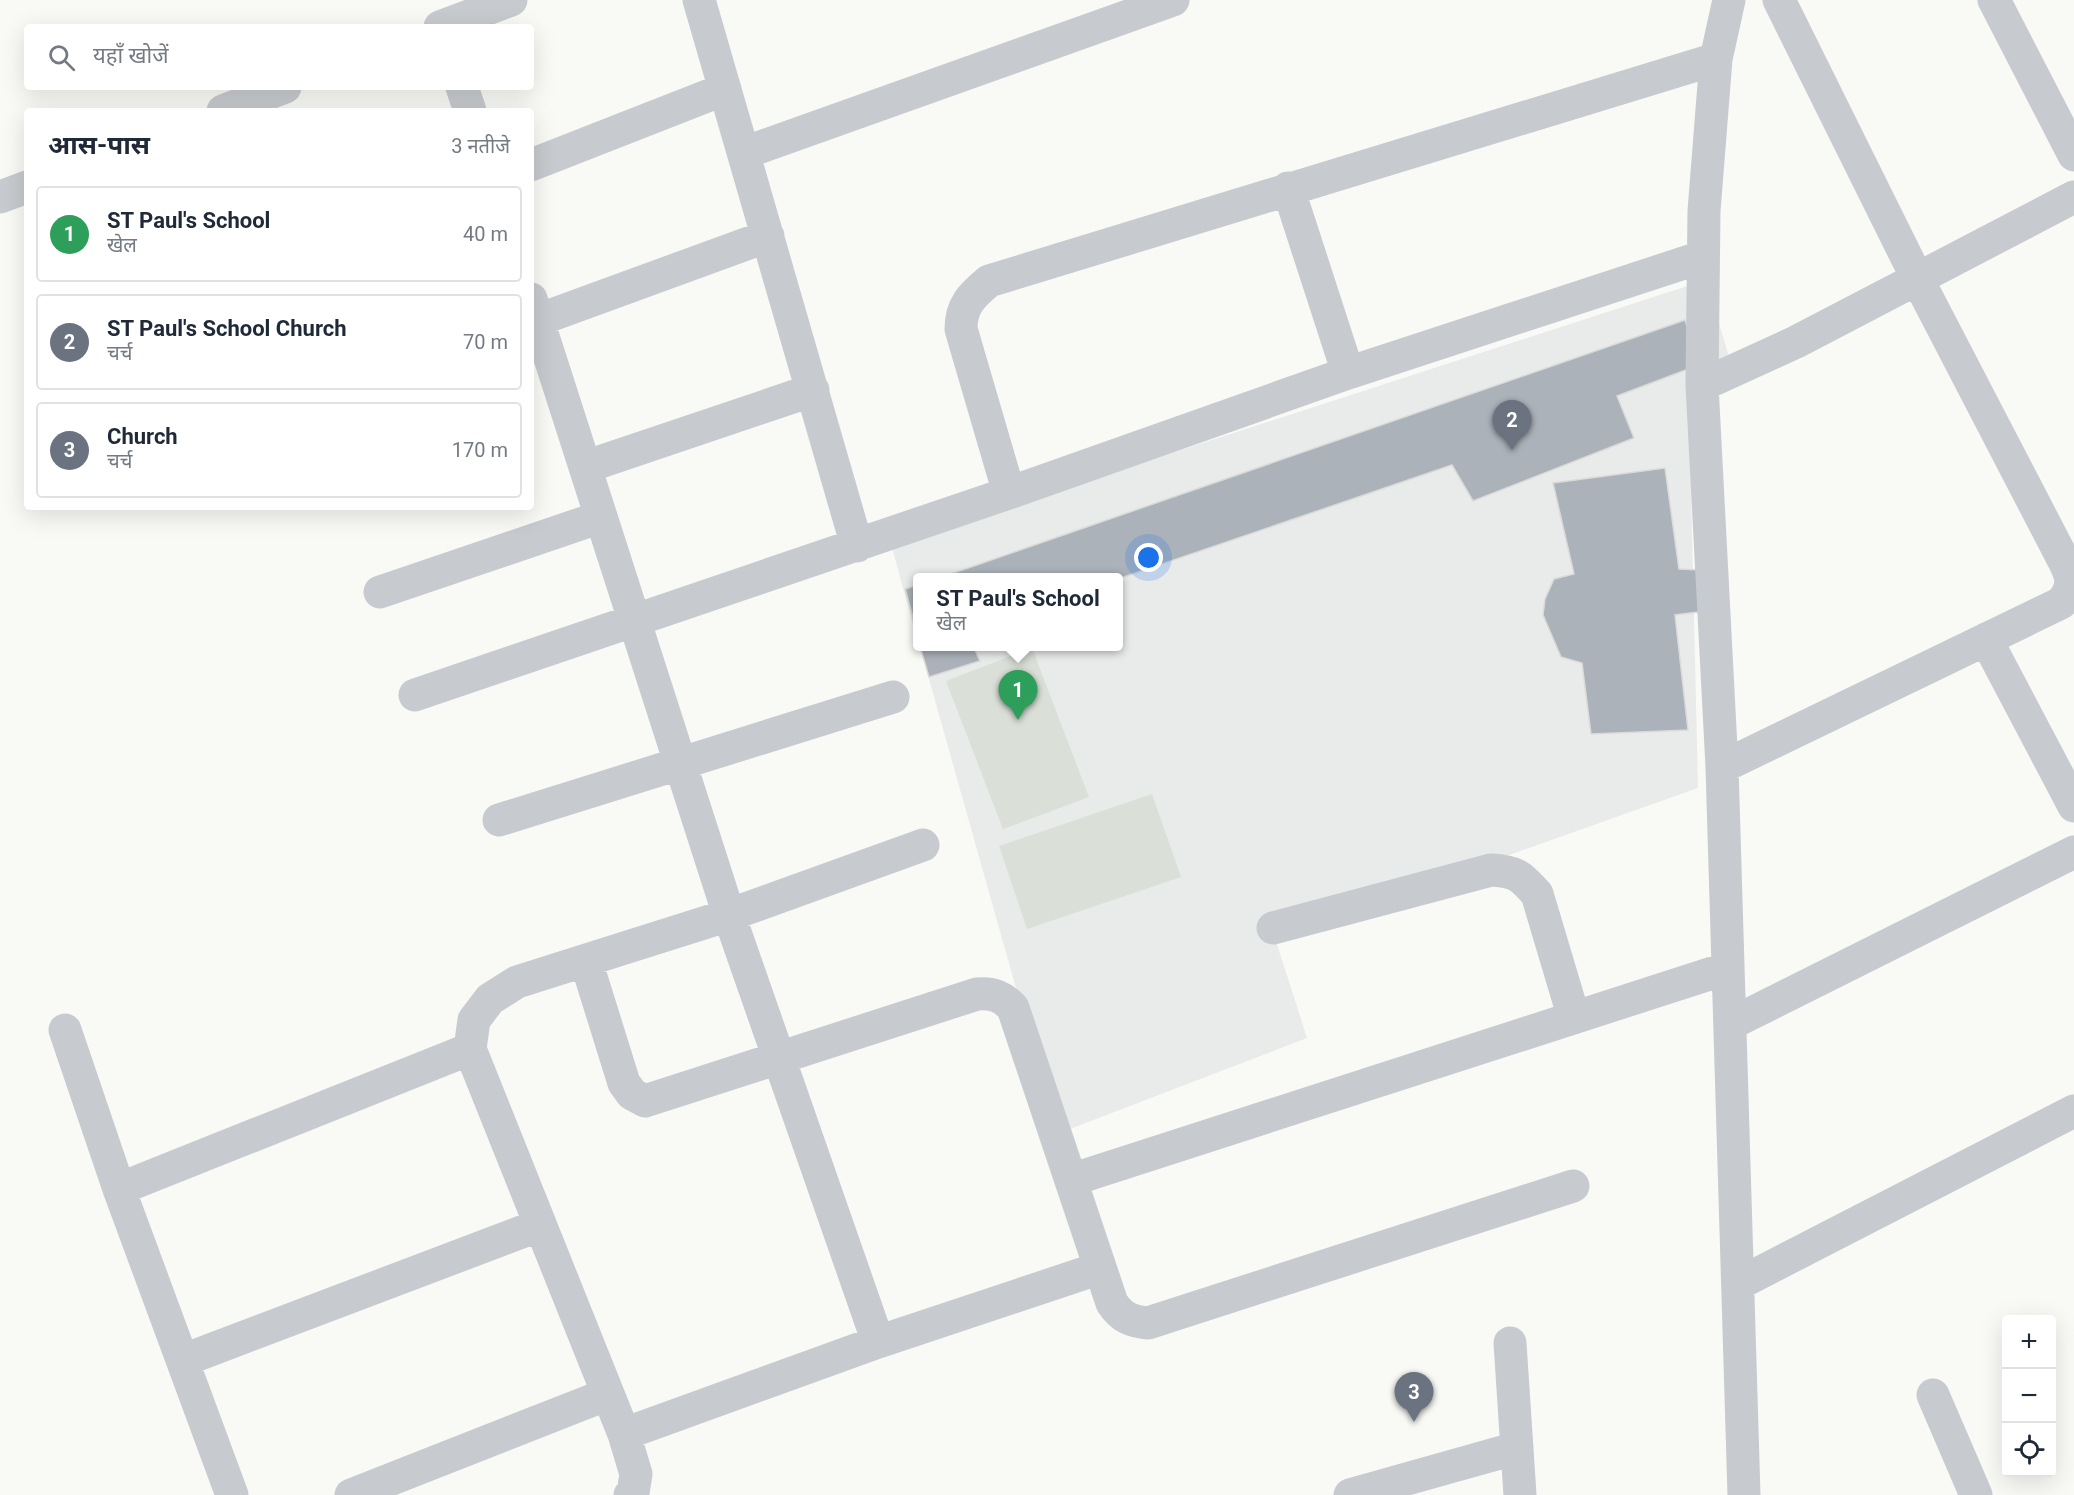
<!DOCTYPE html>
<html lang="hi">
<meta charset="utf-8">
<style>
:root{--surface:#fff;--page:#f2f2f3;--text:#1f2937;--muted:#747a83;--line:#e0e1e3;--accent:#e26e2d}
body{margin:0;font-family:Roboto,"Noto Sans Devanagari",sans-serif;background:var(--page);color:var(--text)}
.controls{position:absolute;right:18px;bottom:18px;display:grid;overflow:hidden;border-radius:6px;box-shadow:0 6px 24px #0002}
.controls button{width:54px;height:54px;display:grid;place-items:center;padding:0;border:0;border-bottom:2px solid var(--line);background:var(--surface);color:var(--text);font:30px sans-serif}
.you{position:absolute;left:1149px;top:558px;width:21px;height:21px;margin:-15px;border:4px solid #fff;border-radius:50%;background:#1a73e8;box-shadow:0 0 0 9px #1a73e833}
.badge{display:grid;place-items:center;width:39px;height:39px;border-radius:50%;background:var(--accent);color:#fff;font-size:20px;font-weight:700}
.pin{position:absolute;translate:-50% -50px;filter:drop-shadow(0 2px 3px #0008)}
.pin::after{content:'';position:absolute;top:32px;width:21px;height:18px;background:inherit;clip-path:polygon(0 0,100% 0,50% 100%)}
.popup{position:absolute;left:913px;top:573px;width:210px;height:78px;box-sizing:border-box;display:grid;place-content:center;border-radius:6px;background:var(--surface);filter:drop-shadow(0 2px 4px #0005);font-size:20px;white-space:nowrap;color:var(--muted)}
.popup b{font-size:22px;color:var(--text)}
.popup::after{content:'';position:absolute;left:50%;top:100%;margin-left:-12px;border:12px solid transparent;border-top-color:var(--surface)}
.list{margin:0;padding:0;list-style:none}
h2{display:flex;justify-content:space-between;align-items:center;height:78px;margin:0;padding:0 24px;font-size:26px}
h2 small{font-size:20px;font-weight:400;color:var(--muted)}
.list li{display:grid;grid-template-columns:39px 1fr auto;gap:18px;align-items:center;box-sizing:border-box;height:96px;margin:0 12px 12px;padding:0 12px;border:2px solid var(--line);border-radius:6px}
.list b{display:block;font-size:22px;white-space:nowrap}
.list p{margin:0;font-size:20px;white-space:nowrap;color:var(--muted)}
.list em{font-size:20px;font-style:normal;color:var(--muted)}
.icon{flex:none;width:33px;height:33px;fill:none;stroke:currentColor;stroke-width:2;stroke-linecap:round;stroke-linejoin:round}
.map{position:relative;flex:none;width:2074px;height:1495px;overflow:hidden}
.search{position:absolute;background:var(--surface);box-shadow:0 6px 24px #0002;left:24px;top:24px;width:510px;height:66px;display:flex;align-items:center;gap:15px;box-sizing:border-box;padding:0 21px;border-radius:6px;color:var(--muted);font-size:22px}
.panel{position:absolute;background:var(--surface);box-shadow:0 6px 24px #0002;left:24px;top:108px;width:510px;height:402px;border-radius:6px}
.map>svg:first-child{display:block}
.built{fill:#e9eaea}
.green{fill:#dae0d7}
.building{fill:#abb2b9;stroke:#dadbd9;stroke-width:1.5}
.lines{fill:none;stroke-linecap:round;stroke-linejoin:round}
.minor{stroke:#c7cace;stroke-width:33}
</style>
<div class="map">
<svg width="2074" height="1495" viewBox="0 0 2074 1495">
<rect width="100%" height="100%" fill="#f9f9f6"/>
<path class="built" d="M1706 280 1732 367 1689 406 1698 788 1275 938 1307 1038 1057 1134 920 647 1118 646V578H918L917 639 891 544Z"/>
<path class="green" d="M1032 648 1089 797 1003 829 946 681Z
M1152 794 1181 877 1027 929 999 846Z"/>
<path class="building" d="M1685 320 1699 365 1617 396 1634 438 1473 501 1452 465 1118 579 939 578Z
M1665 468 1679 569 1701 570 1706 611 1675 615 1688 730 1591 734 1582 663 1561 657 1543 615 1545 599 1554 579 1574 574 1553 483Z
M918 585V635L905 589Z
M920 646H973L980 661 929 677Z"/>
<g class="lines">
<path class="minor" d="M699 0 857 546
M1729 0 1716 59 1704 211 1702 385 1722 767 1744 1495
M1994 0 2074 155
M440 27 511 0
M462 87 470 111
M223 111 285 87
M744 153 1173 0
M531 165 725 89
M1288 188 1348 373
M0 197 27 187
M531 299 729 915 878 1342
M538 320 768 236
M1702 385 1796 342 2074 197
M585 467 813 390
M1009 493 961 329C961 306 971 296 989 281L1716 59
M380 592 601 517
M1986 639 2074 806
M415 695 1009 493 1348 373 1702 257
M1722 767 2061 603C2074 588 2073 578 2064 561L1918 280 1779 0
M499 820 893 697
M1273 928 1491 870C1516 871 1521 876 1537 894L1574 1018
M586 961 624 1083 632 1094 645 1101 977 994C993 993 1002 996 1013 1008L1112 1303C1122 1318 1131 1321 1148 1323L1573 1186
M1730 1024 2074 852
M65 1030 119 1189 232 1495
M1071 1180 1728 968
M119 1189 470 1049
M1738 1284 2074 1111
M1510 1343 1520 1495
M184 1360 540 1225
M1933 1395 1976 1495
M624 1434 878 1342 1100 1268
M351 1495 608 1394
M630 1495 633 1493 636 1474 624 1434 470 1049 474 1020 490 999 517 982 729 915 923 845
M1350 1495 1517 1448"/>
</g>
</svg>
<div class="controls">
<button>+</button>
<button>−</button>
<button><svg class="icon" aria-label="locate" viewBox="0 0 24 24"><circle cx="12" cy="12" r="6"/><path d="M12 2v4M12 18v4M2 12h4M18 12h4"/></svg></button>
</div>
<div class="you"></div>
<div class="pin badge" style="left:1018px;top:720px;background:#2e9e5b">1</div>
<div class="popup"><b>ST Paul's School</b>खेल</div>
<div class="pin badge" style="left:1512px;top:450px;background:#6b7280">2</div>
<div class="pin badge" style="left:1414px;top:1422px;background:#6b7280">3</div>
<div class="search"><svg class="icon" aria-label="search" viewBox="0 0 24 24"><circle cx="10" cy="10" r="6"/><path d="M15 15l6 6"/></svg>यहाँ खोजें</div>
<section class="panel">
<h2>आस-पास<small>3 नतीजे</small></h2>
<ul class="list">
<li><span class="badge" style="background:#2e9e5b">1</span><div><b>ST Paul's School</b><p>खेल</p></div><em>40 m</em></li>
<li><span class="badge" style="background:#6b7280">2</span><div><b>ST Paul's School Church</b><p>चर्च</p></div><em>70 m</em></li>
<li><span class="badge" style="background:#6b7280">3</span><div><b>Church</b><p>चर्च</p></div><em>170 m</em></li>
</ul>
</section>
</div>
